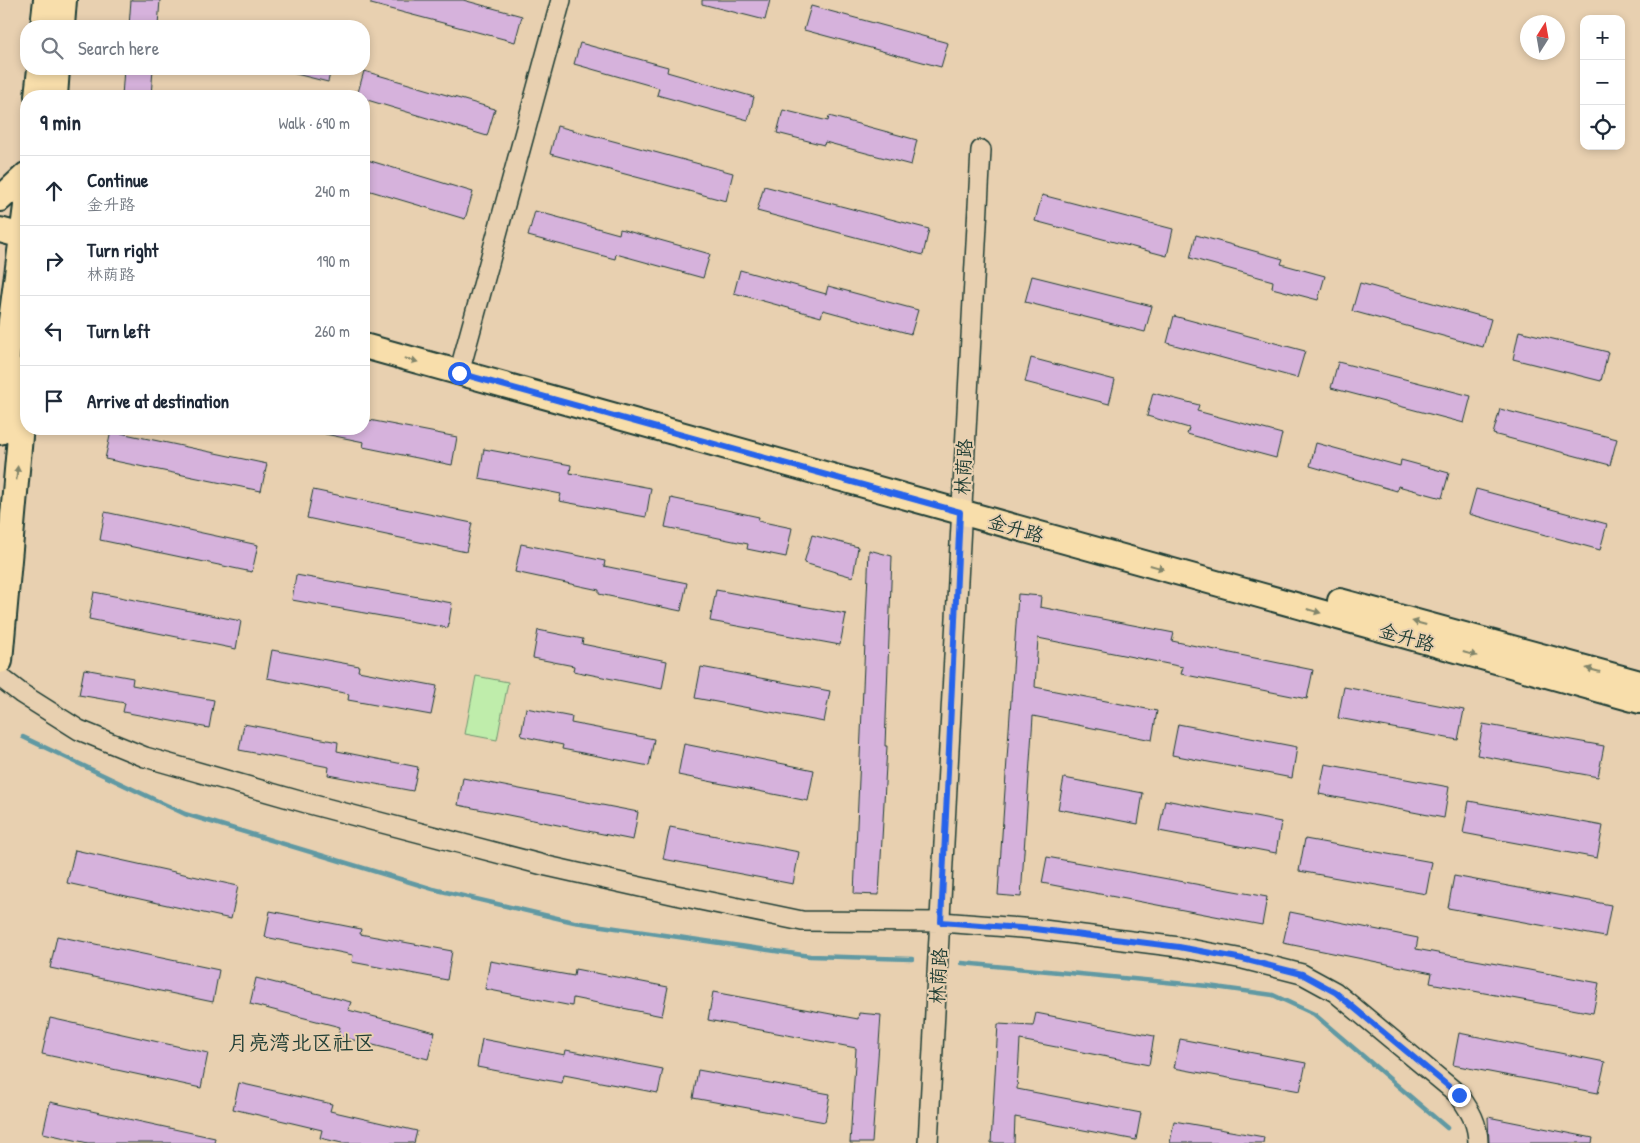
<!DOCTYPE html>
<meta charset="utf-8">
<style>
:root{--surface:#fff;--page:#f2f2f3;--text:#1f2937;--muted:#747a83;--line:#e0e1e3}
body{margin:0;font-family:"Patrick Hand","LXGW WenKai TC",sans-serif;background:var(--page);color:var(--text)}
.controls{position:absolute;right:15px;top:15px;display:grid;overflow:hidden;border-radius:10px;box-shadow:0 2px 8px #0003}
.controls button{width:45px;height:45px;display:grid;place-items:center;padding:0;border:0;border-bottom:1px solid var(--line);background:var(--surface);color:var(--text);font:25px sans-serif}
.compass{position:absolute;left:1520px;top:15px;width:45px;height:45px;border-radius:50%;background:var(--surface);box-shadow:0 2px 8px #0003;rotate:11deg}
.stop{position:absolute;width:15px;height:15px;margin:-11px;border:4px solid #2563eb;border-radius:50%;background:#fff}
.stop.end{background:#2563eb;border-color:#fff;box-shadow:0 1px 5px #0008}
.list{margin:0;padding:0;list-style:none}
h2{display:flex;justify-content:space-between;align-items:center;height:65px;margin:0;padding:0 20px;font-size:21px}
h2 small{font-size:16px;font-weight:400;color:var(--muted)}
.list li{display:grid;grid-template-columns:32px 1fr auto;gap:15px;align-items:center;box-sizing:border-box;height:70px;padding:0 20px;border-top:1px solid var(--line)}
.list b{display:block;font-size:19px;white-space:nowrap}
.list p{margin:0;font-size:16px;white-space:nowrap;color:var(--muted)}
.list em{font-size:16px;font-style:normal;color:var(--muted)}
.icon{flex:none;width:28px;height:28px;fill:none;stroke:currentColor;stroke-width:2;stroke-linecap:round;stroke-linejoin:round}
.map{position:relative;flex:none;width:1640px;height:1143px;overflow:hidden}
.search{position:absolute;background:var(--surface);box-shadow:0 2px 8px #0003;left:20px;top:20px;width:350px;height:55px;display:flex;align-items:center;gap:12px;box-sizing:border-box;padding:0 18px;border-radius:20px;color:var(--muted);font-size:19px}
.panel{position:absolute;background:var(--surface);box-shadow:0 2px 8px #0003;left:20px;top:90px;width:350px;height:345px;border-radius:20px}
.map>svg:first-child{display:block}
.green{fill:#bfedab;stroke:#6f9570}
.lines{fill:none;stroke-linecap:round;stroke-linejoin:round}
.stream{stroke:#6099a3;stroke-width:4.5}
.building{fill:#d6b2dc;stroke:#1f3d34}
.minor-casing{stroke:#1f3d34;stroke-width:22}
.major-casing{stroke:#1f3d34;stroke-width:28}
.minor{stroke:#e8d0b0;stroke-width:19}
.major{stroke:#f8deab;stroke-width:24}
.oneway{fill:#81856a}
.route{stroke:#2563eb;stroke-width:6}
.labels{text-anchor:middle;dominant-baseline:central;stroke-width:4;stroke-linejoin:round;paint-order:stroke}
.street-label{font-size:19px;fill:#1f3d34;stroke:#e8d0b0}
.quarter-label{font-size:21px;fill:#1f3d34;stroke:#e8d0b0}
</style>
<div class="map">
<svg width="1640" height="1143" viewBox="0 0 1640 1143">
<rect width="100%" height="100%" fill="#e8d0b0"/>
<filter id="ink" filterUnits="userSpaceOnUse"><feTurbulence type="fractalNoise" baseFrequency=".02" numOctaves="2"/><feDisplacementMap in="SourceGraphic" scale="10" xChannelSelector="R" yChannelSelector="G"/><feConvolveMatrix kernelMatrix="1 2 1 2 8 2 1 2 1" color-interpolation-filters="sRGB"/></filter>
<g filter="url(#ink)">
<path class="green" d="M476 676 508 682 497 740 465 734Z"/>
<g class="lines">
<path class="stream" d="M23 737 185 814 433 889 574 922 810 956 912 959
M962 963 1208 986 1273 995 1314 1014 1447 1128"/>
</g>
<path class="building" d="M131 0H160L158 26H129Z
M371 0H463L522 16 515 42 371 4Z
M702 0H770L765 20 702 4Z
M811 6 948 43 941 67 804 30Z
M580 43 668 67 667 72 754 97 748 120 657 95 659 88 574 64Z
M124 69H153L151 96H122Z
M293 69H331L328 82 292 73Z
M364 71 495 109 487 136 364 99V96H357Z
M783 110 828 121 829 116 917 140 911 165 825 142 824 145 777 133Z
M557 126 733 173 726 201 550 154Z
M364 159 473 192 465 219 364 189Z
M764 186 929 229 923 255 757 211Z
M1042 195 1173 229 1167 256 1035 221Z
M535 211 619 234 620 229 710 254 703 278 616 254 615 259 528 236Z
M1196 235 1283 259 1281 264 1325 276 1318 300 1272 288 1273 281 1190 258Z
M740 270 826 294 828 286 918 310 911 334 823 310 821 317 734 293Z
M1032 276 1152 306 1145 332 1025 302Z
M1360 283 1491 319 1483 347 1352 311Z
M1174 316 1305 351 1297 378 1167 343Z
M1519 331 1608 352 1601 381 1513 359Z
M1031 358 1115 380 1109 404 1025 382Z
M1338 362 1471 396 1464 423 1331 388Z
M1153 393 1199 405 1197 411 1282 434 1276 458 1187 434 1189 428 1147 416Z
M1500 409 1617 439 1610 465 1493 434Z
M364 419 457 437 452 465 363 447 364 442 325 434V429H364Z
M111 431 267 464 261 491 105 459Z
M1316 443 1400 466 1401 460 1449 473 1442 498 1398 486 1397 491 1310 466Z
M484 449 571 465 570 473 651 488 646 517 559 501 561 494 479 478Z
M1476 489 1607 524 1600 550 1469 514Z
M313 490 472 523 466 552 307 518Z
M671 498 759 517 758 521 792 528 786 557 747 549 748 544 665 527Z
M105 512 258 545 252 572 100 540Z
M812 535 858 547 853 577 804 563Z
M521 544 605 561 604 566 687 583 681 611 599 594V590L515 572Z
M869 550 892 556 885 746H887L879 895 854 894Z
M296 575 452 603 448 628 292 600Z
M716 590 846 614 840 645 710 621Z
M94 592 241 621 236 649 89 619Z
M1018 594 1041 596 1040 607 1174 633 1172 641 1313 670 1307 699 1181 674 1183 667 1038 638 1035 687 1157 711 1152 740 1033 716 1021 897 998 895Z
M538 630 583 639 582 644 667 661 662 689 573 671 574 666 533 658Z
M272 650 359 666 358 671 437 686 431 715 348 700 349 694 267 678Z
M701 667 830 691 824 722 695 698Z
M84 669 133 678 132 685 214 700 209 728 123 712 125 703 79 695Z
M1344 687 1464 710 1458 740 1338 718Z
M526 708 572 717 571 723 654 739 649 766 562 749 563 745 521 736Z
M244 724 338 742 337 751 418 767 413 791 328 775 329 767 239 750Z
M1178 724 1297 747 1292 778 1172 755Z
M1483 724 1604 746 1598 777 1477 755Z
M684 744 814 770 808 801 678 775Z
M1325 764 1449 787 1444 818 1319 794Z
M463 778 638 812 633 840 458 805Z
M1064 778 1143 793 1138 824 1058 809Z
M1165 800 1281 822 1276 853 1159 831Z
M1469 801 1603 826 1597 858 1463 833Z
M670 827 799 852 793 884 663 859Z
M1305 839 1432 862 1426 894 1299 871Z
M75 850 238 886 231 919 67 883Z
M1047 857 1267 897 1262 925 1042 883Z
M1454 876 1611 905 1605 937 1448 908Z
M270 911 361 929 360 934 452 951 447 980 352 962 353 955 265 937Z
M1290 912 1418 938 1416 949 1599 983 1593 1013 1430 983 1432 973 1283 943Z
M57 936 219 970 213 1002 50 968Z
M490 961 574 976 575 969 668 987 662 1016 573 998 572 1006 485 989Z
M256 978 351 1002 348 1010 435 1032 428 1059 338 1036 340 1027 250 1004Z
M713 992 858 1019 859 1013 881 1015 872 1143H850L856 1048 708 1020Z
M1036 1013 1154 1036 1149 1065 1020 1040 1017 1089 1141 1113 1136 1140 1015 1117 1014 1143H991L998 1024 1033 1026Z
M50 1018 208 1053 201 1088 42 1054Z
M1459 1033 1605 1062 1598 1093 1453 1065Z
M482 1039 565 1055 566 1050 663 1069 658 1093 564 1075 562 1083 477 1067Z
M1180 1039 1306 1063 1300 1091 1174 1068Z
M698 1070 830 1094 825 1122 693 1098Z
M239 1083 332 1104 330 1111 417 1131 414 1143H342L320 1138 322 1130 233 1109Z
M50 1102 215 1138 214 1143H88L43 1133Z
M1488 1117 1593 1138 1592 1143H1489Z
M1174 1121 1264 1137 1263 1143H1170Z"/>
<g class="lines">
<g class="minor-casing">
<path id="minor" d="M459 373 561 0
M0 677 22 694 79 730 145 757 310 804 547 866 676 895 802 921 941 922 1035 929 1179 947 1243 959 1302 974 1335 992 1459 1095C1470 1111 1478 1123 1478 1143
M928 1143 981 150"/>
</g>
<g class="major-casing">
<path id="major" d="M43 26 46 0
M62 26 64 0
M37 96 40 69
M55 96 57 69
M0 199 26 175
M0 230 26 237
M364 346 1640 701
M0 432 10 328 26 206
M1340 601 1640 683
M0 661 26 369"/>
</g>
<use href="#minor" class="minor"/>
<use href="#major" class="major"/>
</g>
<defs><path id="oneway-solid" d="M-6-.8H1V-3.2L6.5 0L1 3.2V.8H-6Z" transform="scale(1.25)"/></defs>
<g class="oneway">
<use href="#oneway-solid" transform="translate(411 360) rotate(16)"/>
<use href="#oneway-solid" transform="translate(17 473) rotate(-85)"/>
<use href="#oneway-solid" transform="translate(1157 567) rotate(16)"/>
<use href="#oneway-solid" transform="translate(1314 611) rotate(16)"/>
<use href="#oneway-solid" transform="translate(1419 623) rotate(-165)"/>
<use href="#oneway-solid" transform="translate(1470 654) rotate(16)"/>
<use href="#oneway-solid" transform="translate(1593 670) rotate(-165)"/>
</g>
</g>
<g class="lines" filter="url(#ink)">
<path class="route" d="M459 373 960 512 941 922 1035 929 1179 947 1243 959 1302 974 1335 992 1459 1095"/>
</g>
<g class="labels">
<g class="street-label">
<text transform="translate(963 467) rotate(-87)">林荫路</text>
<text transform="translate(1016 528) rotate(16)">金升路</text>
<text transform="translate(1407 637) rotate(16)">金升路</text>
<text transform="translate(938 976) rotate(-87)">林荫路</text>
</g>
<g class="quarter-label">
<text x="301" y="1042">月亮湾北区社区</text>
</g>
</g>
</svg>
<div class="controls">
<button>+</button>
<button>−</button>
<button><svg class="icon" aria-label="locate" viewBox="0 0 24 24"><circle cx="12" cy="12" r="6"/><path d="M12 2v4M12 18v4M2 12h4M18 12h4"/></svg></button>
</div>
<svg class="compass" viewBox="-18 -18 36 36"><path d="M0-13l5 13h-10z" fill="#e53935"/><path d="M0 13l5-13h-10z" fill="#747a83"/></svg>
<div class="stop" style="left:459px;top:373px"></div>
<div class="stop end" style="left:1459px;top:1095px"></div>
<div class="search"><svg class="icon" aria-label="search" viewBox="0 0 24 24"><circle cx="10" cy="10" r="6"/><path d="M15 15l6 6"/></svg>Search here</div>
<section class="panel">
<h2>9 min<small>Walk · 690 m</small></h2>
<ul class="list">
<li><svg class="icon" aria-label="ahead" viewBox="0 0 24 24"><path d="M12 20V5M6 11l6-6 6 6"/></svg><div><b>Continue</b><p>金升路</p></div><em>240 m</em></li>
<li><svg class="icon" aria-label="right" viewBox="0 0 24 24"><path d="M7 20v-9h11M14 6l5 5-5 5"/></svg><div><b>Turn right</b><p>林荫路</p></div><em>190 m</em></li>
<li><svg class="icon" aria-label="left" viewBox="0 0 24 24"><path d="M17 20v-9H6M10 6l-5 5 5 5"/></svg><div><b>Turn left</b></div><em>260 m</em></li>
<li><svg class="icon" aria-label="arrive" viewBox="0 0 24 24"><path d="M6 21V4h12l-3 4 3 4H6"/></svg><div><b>Arrive at destination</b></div></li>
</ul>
</section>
</div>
